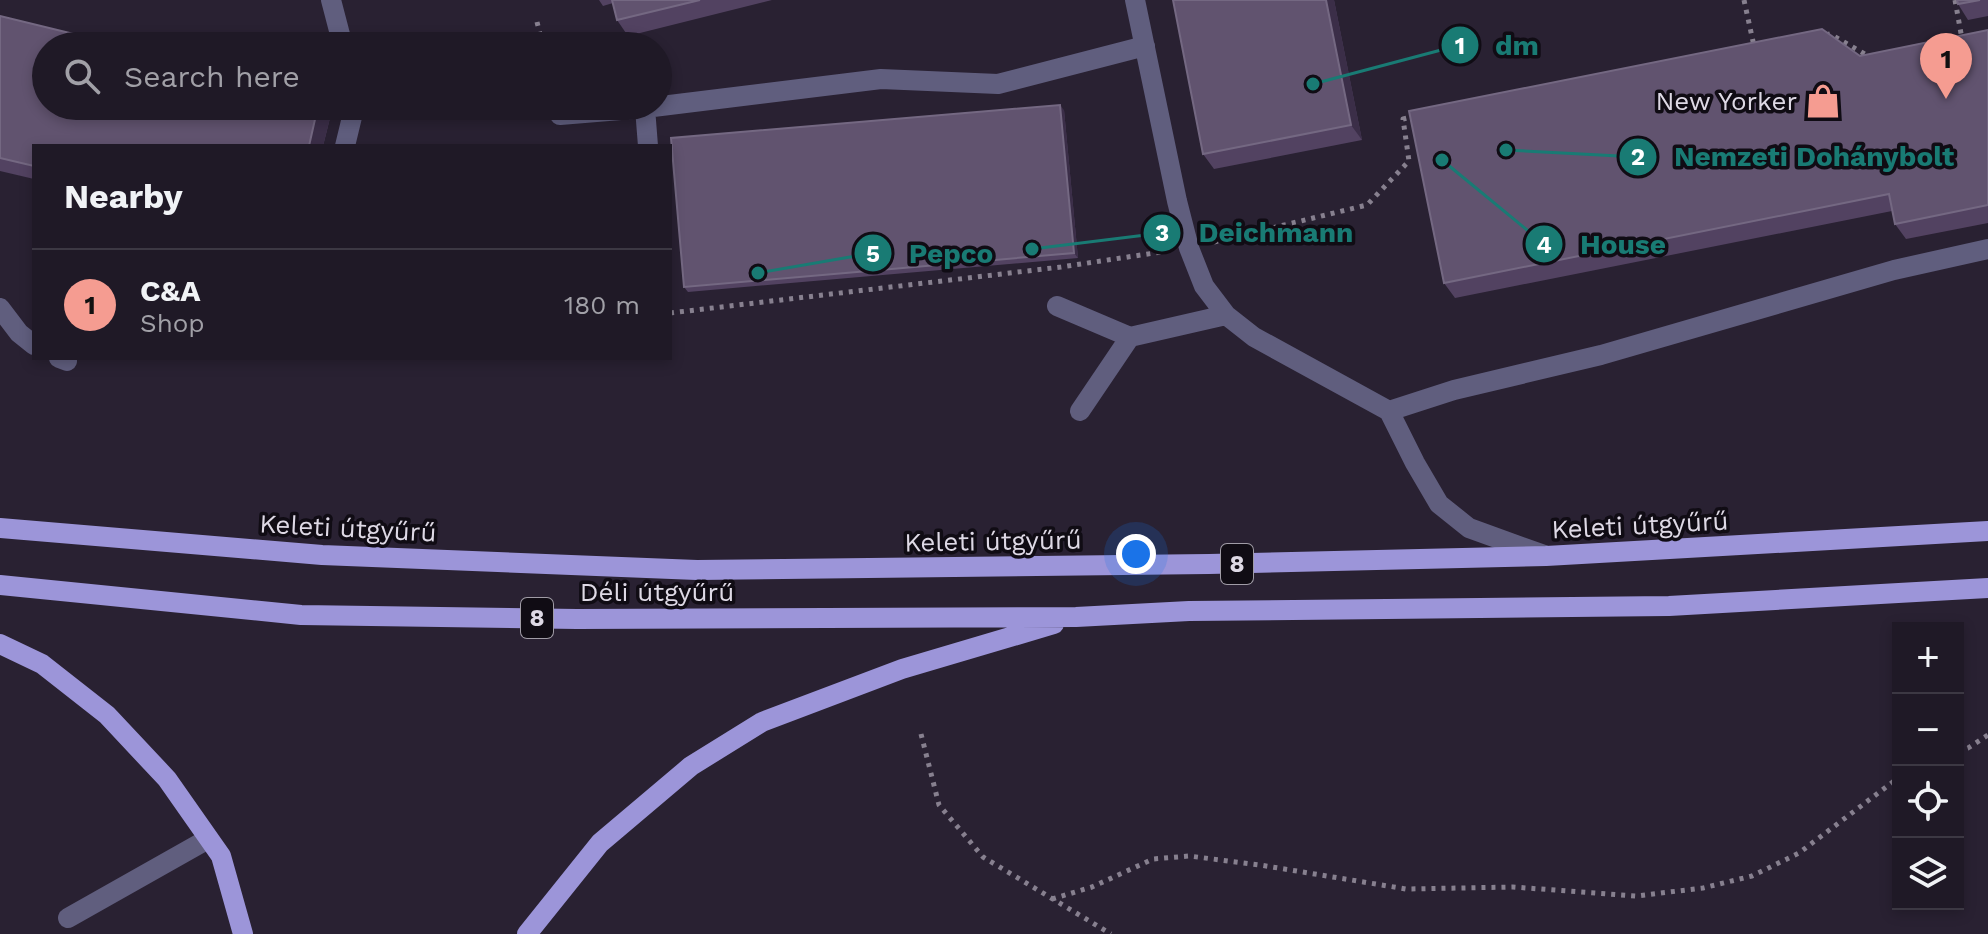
<!DOCTYPE html>
<meta charset="utf-8">
<style>
:root{--surface:#1f1926;--page:#2c2632;--text:#f1f3f6;--muted:#a1a0a7;--line:#3c3843;--accent:#f59c91}
body{margin:0;font-family:"Work Sans",sans-serif;background:var(--page);color:var(--text)}
.controls{position:absolute;right:24px;bottom:24px;display:grid;overflow:hidden;border-radius:0px;box-shadow:0 4px 12px #0003}
.controls button{width:72px;height:72px;display:grid;place-items:center;padding:0;border:0;border-bottom:2px solid var(--line);background:var(--surface);color:var(--text);font:40px sans-serif}
.you{position:absolute;left:1136px;top:554px;width:28px;height:28px;margin:-20px;border:6px solid #fff;border-radius:50%;background:#1a73e8;box-shadow:0 0 0 12px #1a73e833}
.badge{display:grid;place-items:center;width:52px;height:52px;border-radius:50%;background:var(--accent);color:#111;font-size:26px;font-weight:700}
.pin{position:absolute;translate:-50% -66px;filter:drop-shadow(0 2px 4px #0008)}
.pin::after{content:'';position:absolute;top:42px;width:28px;height:24px;background:inherit;clip-path:polygon(0 0,100% 0,50% 100%)}
.list{margin:0;padding:0;list-style:none}
h2{display:flex;justify-content:space-between;align-items:center;height:104px;margin:0;padding:0 32px;font-size:34px}
h2 small{font-size:26px;font-weight:400;color:var(--muted)}
.list li{display:grid;grid-template-columns:52px 1fr auto;gap:24px;align-items:center;box-sizing:border-box;height:112px;padding:0 32px;border-top:2px solid var(--line)}
.list b{display:block;font-size:30px;white-space:nowrap}
.list p{margin:0;font-size:26px;white-space:nowrap;color:var(--muted)}
.list em{font-size:26px;font-style:normal;color:var(--muted)}
.icon{flex:none;width:44px;height:44px;fill:none;stroke:currentColor;stroke-width:2;stroke-linecap:round;stroke-linejoin:round}
.map{position:relative;flex:none;width:1988px;height:934px;overflow:hidden}
.search{position:absolute;background:var(--surface);box-shadow:0 4px 12px #0003;left:32px;top:32px;width:640px;height:88px;display:flex;align-items:center;gap:20px;box-sizing:border-box;padding:0 28px;border-radius:44px;color:var(--muted);font-size:30px}
.panel{position:absolute;background:var(--surface);box-shadow:0 4px 12px #0003;left:32px;top:144px;width:640px;height:216px;border-radius:0px}
.map>svg:first-child{display:block}
.lines{fill:none;stroke-linecap:round;stroke-linejoin:round}
.path{stroke:#87808f;stroke-width:5;stroke-dasharray:4 6;stroke-linecap:butt}
.minor{stroke:#605e7e;stroke-width:20}
.major{stroke:#9c95d9;stroke-width:20}
.wall{fill:#524261}
.shaded-wall{fill:#3b2e48}
.building{fill:#61536f;stroke:#746882;stroke-width:2}
.labels{text-anchor:middle;dominant-baseline:central;stroke-width:7;stroke-linejoin:round;paint-order:stroke}
.shield{fill:#100c14;stroke:#a09ca6;stroke-width:2}
.shield-label{font-size:24px;font-weight:bold;fill:#ded9e5}
.poi-label{font-size:26px;fill:#ded9e5;stroke:#100c14;text-anchor:end}
.street-label{font-size:26px;fill:#ded9e5;stroke:#100c14}
.leader{fill:none;stroke:#197b74;stroke-width:3}
.callout-dot{fill:#197b74;stroke:#100c14;stroke-width:3}
.mark-label{font-size:24px;text-anchor:middle;font-weight:bold;fill:#fff}
.callout-label{font-size:28px;text-anchor:middle;font-weight:bold;fill:#197b74;stroke:#100c14;stroke-width:7;stroke-linejoin:round;paint-order:stroke}
</style>
<div class="map">
<svg width="1988" height="934" viewBox="0 0 1988 934">
<rect width="100%" height="100%" fill="#292132"/>
<g class="lines">
<path class="path" d="M1744 0 1754 46
M1955 0 1962 39
M537 22 543 46
M1826 35 1830 34 1870 57
M1214 242 1367 205 1409 161 1403 119 1416 116
M670 313 1061 267 1161 252
M921 734 939 805 983 857 1111 934
M1958 751 1968 748 1988 735
M1052 899 1092 887 1153 859 1189 856 1260 865 1406 889 1513 887 1636 896 1703 888 1752 876 1799 853 1898 778"/>
<path class="minor" d="M331 0 343 46
M1135 0 1177 201 1189 248 1204 286 1226 315 1254 337 1389 411 1415 463 1439 504 1469 528 1544 555
M645 108 648 146
M560 115 645 108 881 79 998 84 1145 46
M345 146 352 117V106
M1057 306 1130 337 1226 315
M0 308 19 333 34 345
M59 358 67 361
M1080 411 1130 337
M1389 411 1454 390 1601 355 1894 270 1988 249
M68 918 208 839"/>
<path class="major" d="M0 528 322 555 697 570 1209 564 1546 556 1988 531
M0 585 301 615 577 619 1076 617 1189 611 1669 606 1988 588
M0 644 42 664 107 715 167 779 221 856 243 934
M527 934 600 843 691 766 762 722 902 669 1054 624"/>
</g>
<path class="wall" d="M599 0H772L628 36 617 20 613 3 603 6Z
M1334 0 1362 140 1214 169 1203 154Z
M1957 0H1988V16L1968 20 1958 4Z
M0 16 332 110 323 146H34V179L0 171Z
M1988 30V223L1906 239 1895 224 1892 211 1455 298 1444 283 1860 56Z
M1064 110 1078 258 688 292 684 287Z"/>
<path class="shaded-wall" d="M1326 0H1334L1362 140 1351 125Z
M1060 105 1064 110 1078 258 1074 253Z
M318 106H329L332 110 323 146H309Z"/>
<path class="building" d="M612 0H700L617 20Z
M1173 0H1326L1351 125 1203 154Z
M1957 0H1980L1958 4Z
M0 16 123 46H46V106H318L309 146H34V166L0 158Z
M1822 29 1860 56 1988 30V205L1895 224 1889 194 1444 283 1409 111Z
M1060 105 1074 253 684 287 671 138Z"/>
<defs>
<g id="shop-bare" transform="scale(2.76)"><path d="M-5-2.5h2.3a2.7 3.5 0 0 1 5.4 0H5L5.5 6h-11ZM-1.5-2.5h3a1.5 2.3 0 0 0-3 0Z" fill="#f59c91" stroke="#100c14" stroke-width="2.5" paint-order="stroke"/></g>
</defs>
<g fill-rule="evenodd">
<use href="#shop-bare" x="1823" y="101"/>
</g>
<g class="labels">
<g class="shield">
<rect x="1221" y="544" width="32" height="40" rx="6"/>
<rect x="521" y="598" width="32" height="40" rx="6"/>
</g>
<g class="shield-label">
<text x="1237" y="564">8</text>
<text x="537" y="618">8</text>
</g>
<g class="poi-label">
<text x="1797" y="101">New Yorker</text>
</g>
<g class="street-label">
<text transform="translate(1640 525) rotate(-3)">Keleti útgyűrű</text>
<text transform="translate(348 528) rotate(3)">Keleti útgyűrű</text>
<text transform="translate(993 541) rotate(-1)">Keleti útgyűrű</text>
<text x="657" y="592">Déli útgyűrű</text>
</g>
</g>
<path class="leader" d="M1313 84L1460 45M1506 150L1638 157M1032 249L1162 233M1442 160L1544 244M758 273L873 253"/>
<g class="callout-dot">
<circle cx="1313" cy="84" r="8"/>
<circle cx="1506" cy="150" r="8"/>
<circle cx="1032" cy="249" r="8"/>
<circle cx="1442" cy="160" r="8"/>
<circle cx="758" cy="273" r="8"/>
<circle cx="1460" cy="45" r="20"/>
<circle cx="1638" cy="157" r="20"/>
<circle cx="1162" cy="233" r="20"/>
<circle cx="1544" cy="244" r="20"/>
<circle cx="873" cy="253" r="20"/>
</g>
<g class="mark-label">
<text x="1460" y="54">1</text>
<text x="1638" y="165">2</text>
<text x="1162" y="241">3</text>
<text x="1544" y="253">4</text>
<text x="873" y="262">5</text>
</g>
<g class="callout-label">
<text x="1517" y="55">dm</text>
<text x="1814" y="166">Nemzeti Dohánybolt</text>
<text x="1276" y="242">Deichmann</text>
<text x="1623" y="254">House</text>
<text x="951" y="263">Pepco</text>
</g>
</svg>
<div class="controls">
<button>+</button>
<button>−</button>
<button><svg class="icon" aria-label="locate" viewBox="0 0 24 24"><circle cx="12" cy="12" r="6"/><path d="M12 2v4M12 18v4M2 12h4M18 12h4"/></svg></button>
<button><svg class="icon" aria-label="layers" viewBox="0 0 24 24"><path d="M12 4l9 5-9 5-9-5zM3 14l9 5 9-5"/></svg></button>
</div>
<div class="you"></div>
<div class="pin badge" style="left:1946px;top:99px">1</div>
<div class="search"><svg class="icon" aria-label="search" viewBox="0 0 24 24"><circle cx="10" cy="10" r="6"/><path d="M15 15l6 6"/></svg>Search here</div>
<section class="panel">
<h2>Nearby<small></small></h2>
<ul class="list">
<li><span class="badge">1</span><div><b>C&amp;A</b><p>Shop</p></div><em>180 m</em></li>
</ul>
</section>
</div>
